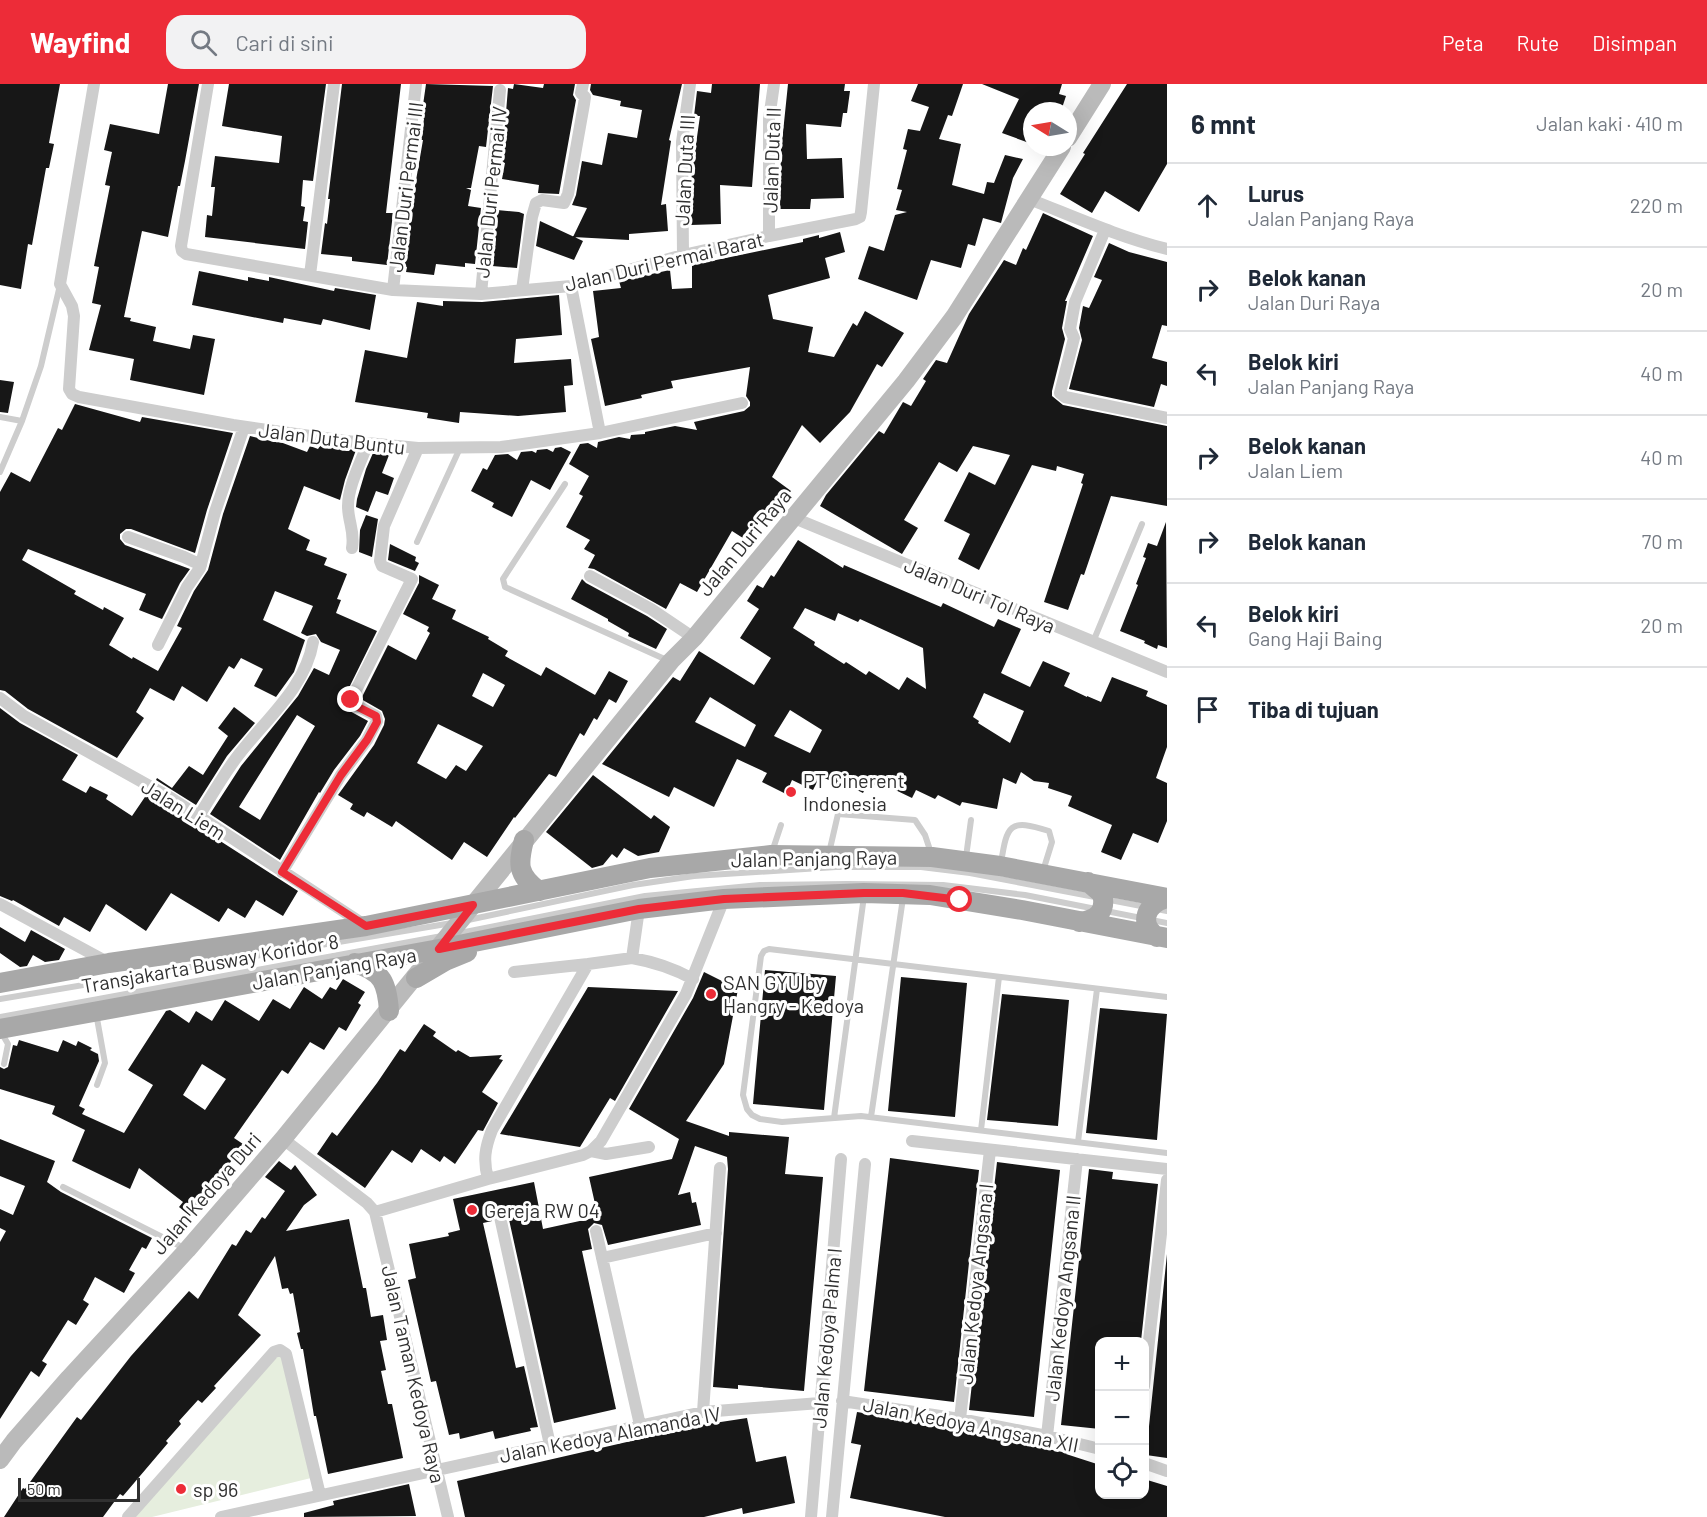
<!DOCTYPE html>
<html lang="id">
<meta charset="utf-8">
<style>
:root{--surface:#fff;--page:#f2f2f3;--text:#1f2937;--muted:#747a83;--line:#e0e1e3;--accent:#ed2c38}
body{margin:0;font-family:Barlow,sans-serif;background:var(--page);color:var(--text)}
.controls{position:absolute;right:18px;bottom:18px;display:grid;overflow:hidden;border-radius:12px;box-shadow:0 6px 24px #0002}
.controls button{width:54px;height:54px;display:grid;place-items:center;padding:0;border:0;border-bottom:2px solid var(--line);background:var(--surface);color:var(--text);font:30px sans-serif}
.compass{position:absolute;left:1023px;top:18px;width:54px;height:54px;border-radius:50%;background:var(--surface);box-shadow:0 6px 24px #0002;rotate:281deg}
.scale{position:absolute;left:18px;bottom:15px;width:122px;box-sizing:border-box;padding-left:6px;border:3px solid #303030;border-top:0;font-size:16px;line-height:21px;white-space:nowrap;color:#303030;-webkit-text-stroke:4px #fff;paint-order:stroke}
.stop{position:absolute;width:18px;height:18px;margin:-14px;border:4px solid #ed2c38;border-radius:50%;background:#fff}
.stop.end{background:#ed2c38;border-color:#fff;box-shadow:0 2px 6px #0008}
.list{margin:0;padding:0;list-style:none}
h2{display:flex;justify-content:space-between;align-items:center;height:78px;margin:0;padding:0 24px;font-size:26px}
h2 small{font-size:20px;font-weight:400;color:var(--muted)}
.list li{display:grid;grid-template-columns:39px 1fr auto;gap:18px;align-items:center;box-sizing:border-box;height:84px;padding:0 24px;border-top:2px solid var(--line)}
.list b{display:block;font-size:22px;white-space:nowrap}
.list p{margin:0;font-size:20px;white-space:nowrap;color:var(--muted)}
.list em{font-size:20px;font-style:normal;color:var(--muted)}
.icon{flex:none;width:33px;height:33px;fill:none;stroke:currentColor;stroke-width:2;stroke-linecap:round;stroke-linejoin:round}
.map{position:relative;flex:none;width:1167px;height:1433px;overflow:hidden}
header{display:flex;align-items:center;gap:36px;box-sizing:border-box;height:84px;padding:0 30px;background:var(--accent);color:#fff}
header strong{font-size:28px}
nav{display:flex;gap:33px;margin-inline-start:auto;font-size:21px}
.search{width:420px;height:54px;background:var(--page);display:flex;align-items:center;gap:15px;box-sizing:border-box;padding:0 21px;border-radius:18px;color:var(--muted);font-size:22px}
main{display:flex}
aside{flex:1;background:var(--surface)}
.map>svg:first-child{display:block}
.green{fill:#e6eede}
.building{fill:#171717;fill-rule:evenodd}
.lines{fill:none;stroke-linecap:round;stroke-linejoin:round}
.lane{stroke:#cdcdcd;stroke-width:6}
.street{stroke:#cdcdcd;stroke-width:12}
.secondary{stroke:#bababa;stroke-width:18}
.primary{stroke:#a8a8a8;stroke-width:20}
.route{stroke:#ed2c38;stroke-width:8}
.poi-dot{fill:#ed2c38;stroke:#fff;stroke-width:2}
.labels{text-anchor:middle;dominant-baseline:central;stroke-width:6;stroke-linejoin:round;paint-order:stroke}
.street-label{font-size:20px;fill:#303030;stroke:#fff}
.poi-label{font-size:20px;fill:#303030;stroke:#fff;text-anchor:start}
</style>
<header>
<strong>Wayfind</strong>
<div class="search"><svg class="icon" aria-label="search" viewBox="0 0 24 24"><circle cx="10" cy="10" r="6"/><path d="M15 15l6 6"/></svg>Cari di sini</div>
<nav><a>Peta</a><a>Rute</a><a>Disimpan</a></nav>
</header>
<main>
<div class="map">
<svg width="1167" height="1433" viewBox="0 0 1167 1433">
<rect width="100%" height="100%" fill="#fff"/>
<path class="green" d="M280 1261 311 1394 152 1433H126Z"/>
<path class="building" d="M0 0H60L49 59 54 60 49 84H46L32 161 28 160 21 205 0 201Z
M168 0H199L185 77 180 102H178L168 153 142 147 124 233 131 234 130 237 156 243 153 257 190 265 193 251 215 255 204 311 130 296 134 275 89 266 101 221 92 219 99 183 94 182 110 102 105 101 112 68 104 66 110 40 159 50Z
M229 0H326L313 97 303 96 301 122 305 123 303 137 308 138 305 165 205 153 207 131 212 132 215 103H211L215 72 279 79 282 52 222 42Z
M342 0H401L386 129H393L387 181 352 177V173L321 170 325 139 327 140 330 115H328Z
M426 0 493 2 486 63 479 62 471 104H466L471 106 468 122 481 124 475 180 465 179V183L436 180 434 191 406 188 407 183H404L410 131 423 56H421L424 35H421Z
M514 0 543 4 544 0H575L573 11 576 16 559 110 538 109 539 101 502 95 505 79 502 78 504 66 503 65 508 4 513 5Z
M591 0H682L669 56 671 57 661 121 666 120 668 147 629 150V156L573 153 587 124 572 121 576 111 582 77 602 81 608 49 637 54 642 26 620 22 621 17 593 11 590 6Z
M712 0H760L752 103 720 101 721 140 691 141 692 67H695L700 32H694L697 7 711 9Z
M788 0H845L844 7H850L847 29H843L841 43 806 40 807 75 842 74 844 114 811 115 810 125H780L781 58H782Z
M918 0H963L952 32 948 31 939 55 961 60 952 101 984 110 987 98 994 99 1005 71 1023 75 1013 94 1001 139 983 134 975 162 968 160 961 184 931 176 917 216 858 195 869 162 884 167 895 131 907 128 896 126 902 106 897 105 907 66 903 65 908 45 920 47 929 23 911 17Z
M982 0H1062L1059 10 1066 12 1061 27H1032V60L1002 49 1019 15Z
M1127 0H1167V80L1139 128 1105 107 1092 129 1060 110 1085 70 1083 69Z
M497 126 519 128 524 130 517 184 492 182Z
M1043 129 1093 152 1065 217H1067L1062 244 1065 255 1052 307V312L1063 321 1167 342V422L1111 412 1084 491 1081 490 1068 526 1044 518 1083 400 1081 399 1084 390 1057 382 1056 387 1032 381 979 486 958 475 970 450 944 437 969 388 995 401 1010 371 973 362 957 388 939 378 904 436 918 444 902 470 820 422 826 411 879 347 884 350 903 318 911 322 926 297 923 295 936 276 947 279 969 230 1004 176 1016 181 1023 164 1026 166Z
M540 137 583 157 574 176 536 162Z
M840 148 845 168 825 174 830 194 768 211 773 235 813 243 808 268 834 273 853 239 857 242 865 227 904 249 882 283 877 280 850 328 820 359 802 341 772 393 791 407 783 417 778 413 746 456 732 447 697 508 680 499 666 525 594 485 588 484 595 471 584 465 590 456 566 443 583 412 579 410 589 392 569 380 580 360 588 359 597 364 598 358 619 353 630 355 631 351 645 350V348L675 342 697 346 694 338 744 327 750 322V318L746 312 750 283 671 297 673 304 641 311 642 314 605 322 591 255 599 253 593 207 621 204 619 197 670 186 672 205 692 204V181L803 158V155L819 151V154Z
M1109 159 1129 168 1167 178V242L1162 241 1152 274 1167 278V302L1161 300 1154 323 1069 305 1082 256 1079 244 1083 222 1089 224 1102 196 1094 193Z
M199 187 248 197V193L269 197V193L334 207 335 204 376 211 370 246 323 235 321 241 284 234 283 239 192 221Z
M559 211 562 251 516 255 514 279 571 275 573 301 564 302 566 328 518 332 460 328 459 339 427 334 428 329 355 318 365 266 407 274 417 218 443 222V217L482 218Z
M0 296 14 298 8 329 0 328Z
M75 320 140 338 142 333 233 349 207 426 195 469 131 445H126L120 450V455L125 461 190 485 180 499 162 535 139 526 146 510 28 465 22 476 76 507 74 510 103 526 104 523 124 534 109 561 132 575 133 573 158 587 182 544 177 542 194 507 208 486 223 430 250 352 271 357 272 355 307 368 310 362 318 365 320 362 356 366 345 396 340 416 304 402 288 445 310 456 306 466 327 474 324 481 347 490 337 515 341 516 336 529 377 547 342 618 346 625 368 637 360 652 334 686 320 709 319 708 280 776 210 730 241 682 298 612 314 584 329 591 340 566 321 558 316 550 307 552 301 549 313 522 275 507 263 536 305 556 294 588 276 613 254 602 263 585 241 574 234 585 229 582 207 618 182 602 174 617 150 604 136 628 144 634 117 674 28 625 5 607 0 606V408L11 388 30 398 58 344 62 346ZM297 631 315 642 260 736 239 723Z
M561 363 571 368 550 406 531 396 512 433 492 423 494 419 471 407 483 384 487 386 495 371 508 370 517 376 521 368 532 367 536 369 537 366 547 365 553 368 555 364Z
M376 368 389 371 382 389 394 394 388 411 376 407 368 428 356 423 357 415 366 385 373 369 375 370Z
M366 431 378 435 372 473 359 468 360 446Z
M1166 438 1167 564 1158 561 1157 565 1144 559 1145 557 1120 547 1138 501 1136 500 1146 474 1143 473 1148 459 1157 462Z
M798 456 843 484 844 481 941 523 943 519 994 543 998 535 1021 545 1001 589 1030 603 1043 577 1070 589 1064 602 1087 613V612L1101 618 1112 593 1148 607 1146 612 1167 621V663L1156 694 1167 699V737L1158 759 1133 749 1121 776 1101 768 1112 741 1068 722 1072 712 1048 704 1049 699 1034 697 1021 688 1016 700 1003 694 997 725 962 718 960 722 938 711 935 715 916 706 912 714 887 702 885 706 868 698 863 709 841 698 840 701 820 692 813 706 792 696 786 710 762 698 767 689 737 675 714 723 674 703 669 713 602 680 673 593 680 597 699 567 754 601 771 574 740 554 759 525 747 517 757 501 763 504 771 491 774 493ZM805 524 835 537 838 529 858 538 860 535 923 564 926 605 907 593 899 606 869 587 866 591 846 578 844 580 814 561 815 558 793 544ZM984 609 1024 627 1010 659 978 639 979 637 973 633ZM710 613 756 641 745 663 695 638ZM790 626 822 646 810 669 774 652Z
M390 460 416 473 415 477 419 479 415 487 388 476Z
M419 491 439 501 432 515 456 526 452 535 489 553 488 555 508 567 505 572 541 592 546 583 595 611 609 587 628 597 616 619 609 615 597 636 594 634 584 652 580 649 556 693 549 690 515 734 514 733 487 773 464 758 452 776 396 737 392 743 367 728 364 733 350 725 353 720 338 711 374 661 384 641 385 635 382 627 361 615 388 561 416 576 430 549 427 547 429 543 403 530 419 499ZM483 589 505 601 493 623 472 612ZM438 640 483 662 466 687 456 681 446 695 417 679Z
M582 495 586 499 647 532 667 545 656 565 628 552 629 549 608 537V535L571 515Z
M234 623 255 639 227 672 196 721 156 696 157 694 172 704 189 682 203 691 228 652 218 644Z
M0 624 20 639 78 671 62 696 86 709 90 702 108 711 106 715 132 732 147 710 298 807 283 832 256 816 245 834 228 824 219 838 171 809 146 847 106 820 90 848 64 833 59 842 13 816 12 817 0 812Z
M593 691 651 735 654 731 670 743 659 768 638 772 624 764 617 774 612 770 603 781 592 784 546 748Z
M0 843 25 858 31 846 65 865 59 876 45 878 33 871 27 882 20 883 0 869Z
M765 886 836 892 824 1026 753 1020Z
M704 888 738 905 724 980 686 1037 729 1052V1048L789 1053 785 1090 823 1093 804 1307 738 1301V1305L713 1303 728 1085 727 1073 695 1062 678 1111 690 1108 692 1119 696 1118 701 1141 608 1161 602 1141 594 1139 588 1145 592 1165 582 1167 616 1325 554 1339 508 1131 503 1125H498L492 1130V1137L483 1139 516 1284 524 1282 538 1343 530 1344 531 1347 495 1355 493 1347 460 1355 459 1349 449 1351 436 1297 431 1298 408 1196 416 1194 409 1160 449 1152 448 1149 460 1146 453 1115 534 1098 543 1145 598 1133 589 1093 672 1075 679 1055 629 1025 693 914Z
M901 893 967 899 955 1033 888 1027Z
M343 895 365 908 358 919 361 921 346 947 339 943 324 966 310 958 288 990 282 986 234 1054 246 1062 239 1074 235 1072 190 1132 179 1123 183 1118 139 1084 130 1105 72 1077 85 1046 52 1030 55 1022 0 1005V983L4 985 8 983 13 961 17 962 19 956 58 968 63 956 76 962 78 957 92 964 90 966 98 970 99 977 79 1022 85 1025 82 1030 124 1049 153 1001 128 986 166 927 170 926 189 939 196 927 212 937 225 916 259 937 273 915 290 925 304 903 322 915 330 903 336 906ZM202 980 226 995 205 1026 183 1011Z
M588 903 678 907 615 1017 610 1014 580 1063 500 1050Z
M1002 910 1069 916 1058 1042 987 1036Z
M1100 924 1167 930 1157 1056 1086 1049Z
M424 940 436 948 433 952 456 968 458 966 470 973 502 971 499 975 503 976 482 1008 498 1019 483 1047 478 1046 455 1080 444 1072 440 1078 421 1065 412 1079 392 1066 365 1104 317 1070 332 1048 337 1052 377 999 400 965 405 968Z
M0 1055 55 1077 47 1098 61 1108 152 1154 146 1165 142 1163 129 1186 135 1189 124 1209 95 1193 83 1216 89 1220 76 1241 68 1236 42 1277 47 1280 39 1293 31 1287 0 1335V1158L6 1147 0 1144V1125L13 1131 25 1102 0 1092Z
M890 1074 979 1086 954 1318 864 1307Z
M279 1077 291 1086 295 1081 317 1111 304 1121 286 1147 349 1135 363 1204H366L371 1233 383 1231 387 1256 380 1257 386 1286 381 1287 388 1320H392L403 1374 328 1390 316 1332H314L303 1265H301L297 1249 300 1248 293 1209 290 1210 288 1204 282 1205 275 1172 238 1231 261 1251 214 1302 216 1304 202 1319 198 1316 179 1337 181 1340 166 1357 168 1359 123 1412 120 1410 103 1433H4L23 1404 25 1405 77 1333 81 1336 131 1272 189 1207 198 1215 232 1160 236 1162 246 1146 251 1149 262 1133 265 1135 285 1107 265 1093Z
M997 1078 1060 1086 1034 1333 969 1326Z
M1089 1085 1113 1088 1112 1095 1158 1100 1141 1257H1100V1345L1061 1341Z
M1167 1170V1374L1146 1371Z
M857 1328 915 1337 1067 1369 1066 1370 1100 1381V1410H1144V1395L1167 1402V1433H945L850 1414 861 1361 851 1359Z
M747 1334 756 1378 786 1372 795 1419 743 1430 742 1424 704 1433H465L457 1397 701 1341Z
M409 1400 416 1432 304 1433V1429L334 1421 333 1417Z"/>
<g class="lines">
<path class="lane" d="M0 333 22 337
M0 388 22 337 41 282 60 201
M565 400 503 495 505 503 669 577
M417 458 460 364
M1093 558 1142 440
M772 768 781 741
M829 769 838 730 915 736 925 751 931 769
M966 773 971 736
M1001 779C1007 741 1009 734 1049 747L1052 758 1043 787
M1105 815 1167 827
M468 836 633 801 694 792 836 783H921L970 789 1095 813
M455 850 645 812 760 801 848 800 943 801 1025 811 1167 839
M1167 913 769 865 764 867 761 872 743 1011 747 1025 752 1031 760 1035 782 1038 861 1032 1167 1069
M0 915 452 839
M96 929 105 979 97 1001
M0 933 442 852
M1 948 8 960 4 980
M871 1033 903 814
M834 1034 864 812
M981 1046 999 893
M1078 1058 1097 905
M63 1103 186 1165"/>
<path class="street" d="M94 0 60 200 72 222 74 232 69 305 72 310 79 313 233 341 346 357 418 364 501 363 600 349 742 319
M208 0 181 162 182 167 186 170 393 206 481 210 571 202 683 171 769 152 856 135 860 133 861 128 874 0
M1029 115C1075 133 1119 153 1167 165
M1105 146 1075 218 1070 245 1074 254 1060 309 1065 313 1167 334
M769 152V35L774 0
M683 171 682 58 690 0
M310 191 334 0
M571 202 600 349
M393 206 416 0
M522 206 532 133 536 119 542 116 564 119 568 110 584 20 585 13 581 9 583 0
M481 210 500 6
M794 434 1167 588
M128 453 184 473 201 481
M352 464C355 447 348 438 348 422 348 402 361 378 368 359
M590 492 651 525 694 554
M158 561 187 503 200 484 215 428 244 343
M0 614 24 632 171 714 366 842
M199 732C210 714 221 695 234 677 261 639 305 606 313 558
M282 788 341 691 367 656 377 637 376 632 350 618 412 495 382 482 380 477 384 442 418 364
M0 820 109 879
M632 874C655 878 673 884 693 895
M514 888 588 880
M283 1055 367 1119 375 1128 448 1433
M912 1057 1167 1085
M591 1067 606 1070 649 1063
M488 1095C483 1076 485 1064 492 1046L588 880 632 874 639 825
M375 1128 488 1095 583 1071 591 1067 601 1057 686 910 724 815
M500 1133 550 1361
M596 1147 640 1341
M602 1174 716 1149
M1144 1302 1167 1096
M842 1317 960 1335 1047 1352 1100 1365
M703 1328 720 1084
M960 1335 990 1066
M1047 1352 1077 1075
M1144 1379 1167 1387
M128 1433 274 1268 280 1266 286 1270 320 1411
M221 1433 703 1328 820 1319
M811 1433 841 1075
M832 1433 865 1080"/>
<path class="secondary" d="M1068 54 1102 0
M0 1376 14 1357 69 1294 187 1166 283 1055 671 577 694 554 906 297 954 233 1062 63"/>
<path class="primary" d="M524 756C518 780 517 791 539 807
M1079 838C1096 836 1107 828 1102 810L1088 798
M1157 853C1137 839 1147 819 1167 814
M355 879C383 888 387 899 389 927
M416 894 445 877 467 868
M0 899 109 879 366 842 650 784 771 771 932 773 1000 782 1167 814
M0 945 439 865 639 825 724 815 864 809 930 811 1022 826 1167 854"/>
</g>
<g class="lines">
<path class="route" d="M351 616 352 620 376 632 377 638 367 656 341 691 282 788 366 842 473 821 439 865 639 825 724 815 864 809H903L960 816"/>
</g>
<g class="poi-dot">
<circle cx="791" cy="708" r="6"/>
<circle cx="711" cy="910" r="6"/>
<circle cx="472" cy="1126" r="6"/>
<circle cx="181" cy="1405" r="6"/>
</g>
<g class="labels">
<g class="street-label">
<text transform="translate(771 76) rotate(-88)">Jalan Duta II</text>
<text transform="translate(684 86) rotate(-87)">Jalan Duta III</text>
<text transform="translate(405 103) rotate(-83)">Jalan Duri Permai III</text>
<text transform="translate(490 108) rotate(-84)">Jalan Duri Permai IV</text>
<text transform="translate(664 177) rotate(-13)">Jalan Duri Permai Barat</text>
<text transform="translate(332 354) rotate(7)">Jalan Duta Buntu</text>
<text transform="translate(744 458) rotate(-50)">Jalan Duri Raya</text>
<text transform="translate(980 511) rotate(23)">Jalan Duri Tol Raya</text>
<text transform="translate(184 725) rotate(32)">Jalan Liem</text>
<text transform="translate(814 774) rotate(-1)">Jalan Panjang Raya</text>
<text transform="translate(210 879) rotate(-10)">Transjakarta Busway Koridor 8</text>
<text transform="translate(334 884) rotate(-10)">Jalan Panjang Raya</text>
<text transform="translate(206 1109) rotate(-49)">Jalan Kedoya Duri</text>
<text transform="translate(975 1200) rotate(-84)">Jalan Kedoya Angsana I</text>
<text transform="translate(1062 1214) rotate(-84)">Jalan Kedoya Angsana II</text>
<text transform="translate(826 1254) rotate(-85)">Jalan Kedoya Palma I</text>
<text transform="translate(414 1290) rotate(77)">Jalan Taman Kedoya Raya</text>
<text transform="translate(971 1340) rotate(11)">Jalan Kedoya Angsana XII</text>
<text transform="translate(610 1350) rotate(-11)">Jalan Kedoya Alamanda IV</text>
</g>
<g class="poi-label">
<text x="803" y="696">PT Cinerent<tspan x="803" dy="23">Indonesia</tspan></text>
<text x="723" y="898">SAN GYU by<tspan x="723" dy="23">Hangry - Kedoya</tspan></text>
<text x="484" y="1126">Gereja RW 04</text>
<text x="193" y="1405">sp 96</text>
</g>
</g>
</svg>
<div class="controls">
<button>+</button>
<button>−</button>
<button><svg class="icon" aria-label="locate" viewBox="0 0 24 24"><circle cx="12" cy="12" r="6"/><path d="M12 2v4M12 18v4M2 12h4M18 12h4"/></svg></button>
</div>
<svg class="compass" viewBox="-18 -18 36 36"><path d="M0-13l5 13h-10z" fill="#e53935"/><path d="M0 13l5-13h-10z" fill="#747a83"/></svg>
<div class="scale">50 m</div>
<div class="stop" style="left:960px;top:816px"></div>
<div class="stop end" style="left:351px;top:616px"></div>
</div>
<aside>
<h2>6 mnt<small>Jalan kaki · 410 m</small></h2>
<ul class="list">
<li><svg class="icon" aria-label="ahead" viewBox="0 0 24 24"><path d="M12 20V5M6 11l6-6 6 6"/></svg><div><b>Lurus</b><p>Jalan Panjang Raya</p></div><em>220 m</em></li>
<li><svg class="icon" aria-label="right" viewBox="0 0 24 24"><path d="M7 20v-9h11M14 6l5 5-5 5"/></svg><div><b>Belok kanan</b><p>Jalan Duri Raya</p></div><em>20 m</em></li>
<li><svg class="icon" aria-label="left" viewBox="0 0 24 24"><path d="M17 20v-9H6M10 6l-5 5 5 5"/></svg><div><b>Belok kiri</b><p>Jalan Panjang Raya</p></div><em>40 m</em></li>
<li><svg class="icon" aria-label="right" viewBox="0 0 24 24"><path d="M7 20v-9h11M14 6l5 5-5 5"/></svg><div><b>Belok kanan</b><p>Jalan Liem</p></div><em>40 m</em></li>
<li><svg class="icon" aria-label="right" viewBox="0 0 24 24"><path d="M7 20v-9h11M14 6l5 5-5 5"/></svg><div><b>Belok kanan</b></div><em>70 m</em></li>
<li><svg class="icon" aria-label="left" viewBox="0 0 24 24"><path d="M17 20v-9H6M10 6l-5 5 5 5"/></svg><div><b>Belok kiri</b><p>Gang Haji Baing</p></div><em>20 m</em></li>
<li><svg class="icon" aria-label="arrive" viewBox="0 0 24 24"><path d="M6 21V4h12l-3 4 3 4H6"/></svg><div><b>Tiba di tujuan</b></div></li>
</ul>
</aside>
</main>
